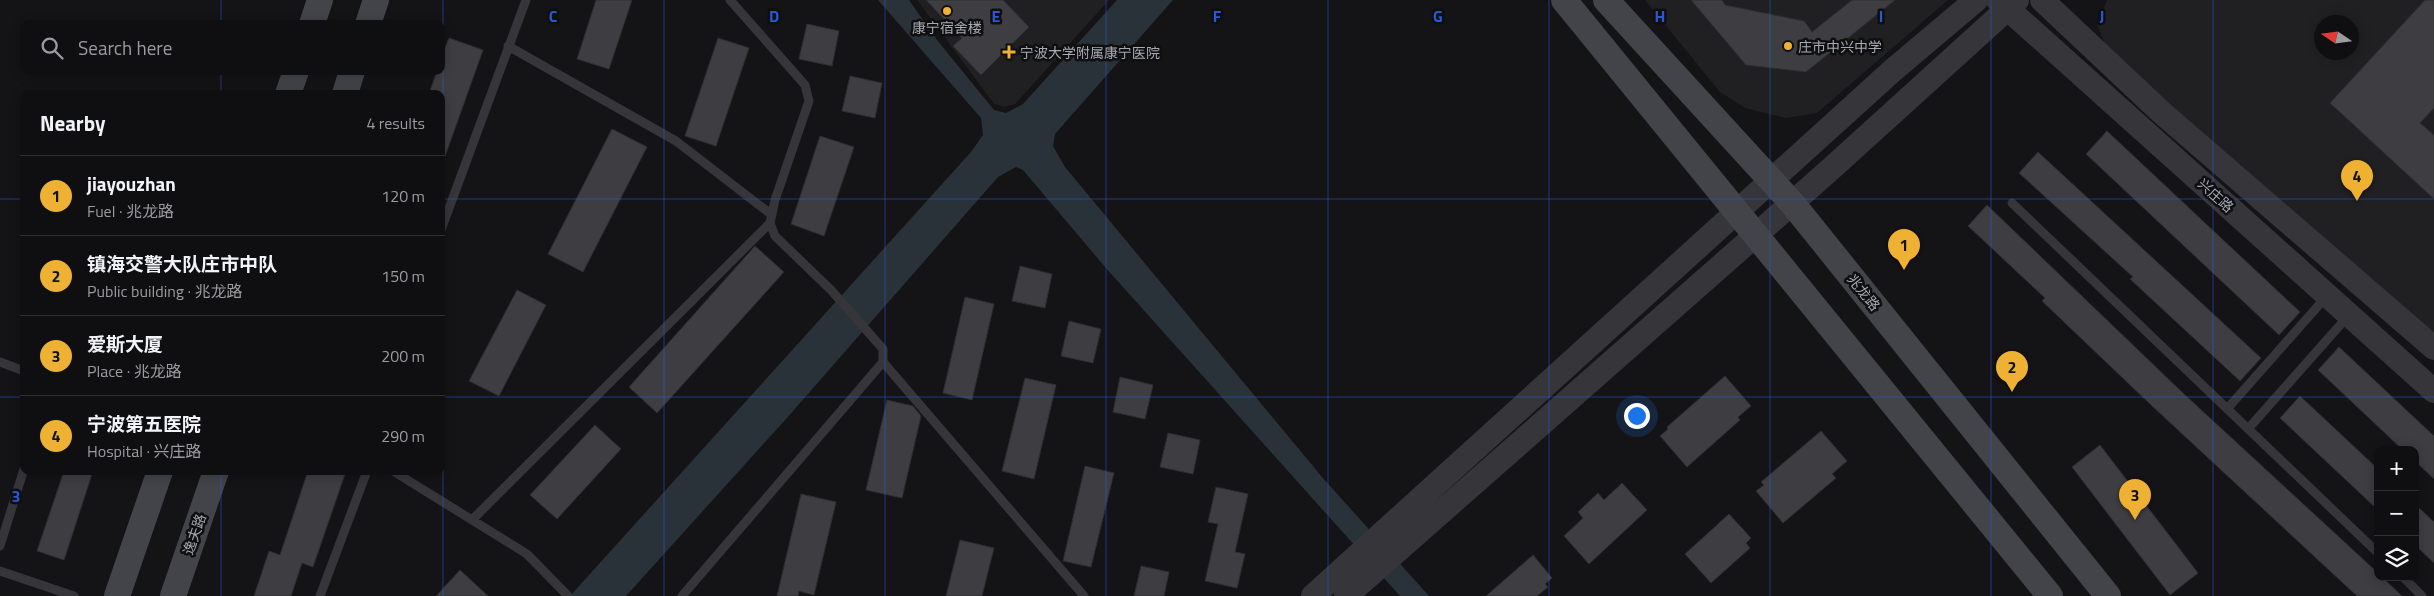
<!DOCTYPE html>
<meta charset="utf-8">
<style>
:root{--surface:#0f0e10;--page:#181719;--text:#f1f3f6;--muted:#9b9c9f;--line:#2f2e30;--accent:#eeb133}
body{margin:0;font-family:"Titillium Web","Noto Sans SC",sans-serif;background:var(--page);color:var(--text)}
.controls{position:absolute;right:15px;bottom:15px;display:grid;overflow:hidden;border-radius:10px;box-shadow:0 2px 12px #0003}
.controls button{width:45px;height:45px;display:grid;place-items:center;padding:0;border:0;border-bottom:1px solid var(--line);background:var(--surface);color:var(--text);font:25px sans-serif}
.compass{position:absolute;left:2314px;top:15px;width:45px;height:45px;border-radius:50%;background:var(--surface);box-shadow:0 2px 12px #0003;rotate:283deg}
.you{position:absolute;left:1636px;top:415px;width:18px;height:18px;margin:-12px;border:4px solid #fff;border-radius:50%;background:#1a73e8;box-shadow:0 0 0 8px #1a73e833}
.badge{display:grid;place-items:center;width:32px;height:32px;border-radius:50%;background:var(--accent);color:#111;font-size:16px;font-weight:700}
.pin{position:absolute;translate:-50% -41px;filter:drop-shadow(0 1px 2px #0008)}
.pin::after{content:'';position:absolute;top:26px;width:18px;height:15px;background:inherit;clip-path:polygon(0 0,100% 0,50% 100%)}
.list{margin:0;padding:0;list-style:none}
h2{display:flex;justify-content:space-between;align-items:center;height:65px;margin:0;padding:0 20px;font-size:21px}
h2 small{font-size:16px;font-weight:400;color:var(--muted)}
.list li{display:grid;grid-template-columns:32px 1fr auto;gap:15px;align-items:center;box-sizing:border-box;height:80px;padding:0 20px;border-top:1px solid var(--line)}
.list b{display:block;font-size:19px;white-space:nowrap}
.list p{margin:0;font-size:16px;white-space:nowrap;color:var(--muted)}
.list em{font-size:16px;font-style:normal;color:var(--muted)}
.icon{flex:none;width:28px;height:28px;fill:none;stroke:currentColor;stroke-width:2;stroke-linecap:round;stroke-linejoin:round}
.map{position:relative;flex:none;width:2434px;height:596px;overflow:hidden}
.search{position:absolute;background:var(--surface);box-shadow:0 2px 12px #0003;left:20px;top:20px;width:425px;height:55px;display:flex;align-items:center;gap:12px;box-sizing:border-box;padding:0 18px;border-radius:10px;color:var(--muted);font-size:19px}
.panel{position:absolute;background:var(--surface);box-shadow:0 2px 12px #0003;left:20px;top:90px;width:425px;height:385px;border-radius:10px}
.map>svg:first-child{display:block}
.built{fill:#202022;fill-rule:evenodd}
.water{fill:#2a3239}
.building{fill:#3e3e42;stroke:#2e2e31}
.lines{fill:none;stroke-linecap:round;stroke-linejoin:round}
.service{stroke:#35353a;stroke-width:9}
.tertiary{stroke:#35353a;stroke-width:24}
.secondary{stroke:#43444a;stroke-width:26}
.grid{fill:none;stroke:#2b57d4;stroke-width:1;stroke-opacity:0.55}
.poi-dot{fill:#eeb133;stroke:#0f0f10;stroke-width:2}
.labels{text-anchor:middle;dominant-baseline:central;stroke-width:5;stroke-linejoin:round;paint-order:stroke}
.poi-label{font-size:14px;fill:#a5aab5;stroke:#0f0f10;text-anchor:start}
.street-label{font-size:14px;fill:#a5aab5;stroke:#0f0f10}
.grid-label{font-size:16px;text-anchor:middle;font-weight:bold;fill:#2b57d4;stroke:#0f0f10;stroke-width:5;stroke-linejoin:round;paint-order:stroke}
</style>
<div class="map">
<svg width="2434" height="596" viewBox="0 0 2434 596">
<rect width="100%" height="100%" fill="#141315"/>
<path class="built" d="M917 0H1109L1015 104 1004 107 994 104Z
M1645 0H1948L1817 113 1786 118 1745 108 1720 92Z
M2107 0H2434V333L2125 69 2106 47 2097 25ZM2322 22H2352V52H2322Z"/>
<path class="water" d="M878 0H909L937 40 994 110 1006 113 1023 104 1117 0H1173L1055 134 1053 146 1065 167 1322 477 1429 596H1400L1105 267 1023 170 1016 167 998 177 786 419 626 596H570L971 152 983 135 981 118Z"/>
<path class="building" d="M596 0H632L609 69 577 59Z
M926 0H1003L1029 27 981 75 953 46 962 38Z
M1691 0H1722L1725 5 1804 21 1812 32 1852 0H1895L1806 72 1746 65Z
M2425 0H2434V108L2420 123 2434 135V199L2330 103Z
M807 24 839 31 832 66 799 59Z
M449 38 483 50 443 162H441V94H429L437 71H441V58Z
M718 38 749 48 716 146 685 136Z
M850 76 882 83 875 118 842 111Z
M612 129 647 147 583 272 548 254Z
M2107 131 2300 312 2279 335 2086 154Z
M820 136 854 147 824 236 791 224Z
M2038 152 2261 358 2240 381 2130 279 2133 277 2019 173Z
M1987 205 2184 394 2378 573V577H2382L2402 596H2357L2150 404 2042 301 2045 298 1968 226Z
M755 246 784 272 657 413 629 387Z
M1020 266 1052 274 1045 308 1012 301Z
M517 290 546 305 499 396 469 381Z
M965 297 994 304 972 400 943 393Z
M1069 321 1101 329 1093 363 1061 356Z
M2339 347 2434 436V479L2415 461V450H2403L2318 370Z
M1725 376 1751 406 1738 417 1740 420 1687 467 1660 436 1668 429 1667 427Z
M1120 377 1153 385 1145 419 1113 412Z
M1025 378 1056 385 1034 479 1002 471Z
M2300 396 2378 469V510L2280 418Z
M887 400 913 406 921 416 902 498 866 490Z
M595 425 621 449 557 519 530 495Z
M1821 431 1847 461 1832 474 1836 478 1783 523 1756 491 1764 485 1761 482Z
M1168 433 1200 440 1193 474 1160 467Z
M2100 445 2198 573 2170 595 2072 467Z
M1085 466 1114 473 1091 567 1063 561Z
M64 471H93L64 560 37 551Z
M308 471H336L345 474 313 567 302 563 291 596H254L269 551 280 555Z
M1622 483 1647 510 1589 564 1564 536 1583 518 1578 512 1598 493 1604 500Z
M1216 487 1248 494 1235 552 1245 554 1237 588 1205 581 1218 524 1208 522Z
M801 494 836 502 814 595 799 591 798 596H777Z
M2415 504 2434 522V563L2415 545Z
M1729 514 1751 538 1746 543 1750 548 1711 583 1685 554Z
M960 540 994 548 982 596H946Z
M1533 555 1552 578 1545 584 1548 587 1537 596H1486Z
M1141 566 1169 572 1164 596H1134Z
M460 570 488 596H436Z"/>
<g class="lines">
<path class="service" d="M508 46 676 141 772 215
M2012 203 2378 553
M441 230 526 0
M0 362 24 371
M883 362 1084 596
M2227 409 2326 297
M2248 429 2349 315
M393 471 527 554 568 596
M472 520 770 223
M0 546 24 469
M0 571 74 596
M2403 577 2422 596
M320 596 367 471
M682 596 883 362V349L831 290 775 236 770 223 775 200 809 101 805 85 730 0"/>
<path class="tertiary" d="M1998 0 2434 391
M2042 0 2161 112 2434 348
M1313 596 1892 71 1976 0
M1346 596 1833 167 2017 0"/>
<path class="secondary" d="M1564 0 2050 596
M1606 0 1792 203 2108 596
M312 24 320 0
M368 24 376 0
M288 94 296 71
M345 94 352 71
M117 596 160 471
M173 596 216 471"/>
</g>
<path class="grid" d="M221 0V24M443 0V596M664 0V596M885 0V596M1106 0V596M1328 0V596M1549 0V596M1770 0V596M1991 0V596M2213 0V596M221 71V94M0 199H24M441 199H2434M0 397H24M441 397H2434M221 471V596"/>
<g class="poi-dot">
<circle cx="947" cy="11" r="5"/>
<circle cx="1788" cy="46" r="5"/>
<path d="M1006.5 44.5h5v5h5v5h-5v5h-5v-5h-5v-5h5z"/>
</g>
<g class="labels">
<g class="poi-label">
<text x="947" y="27" text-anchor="middle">康宁宿舍楼</text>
<text x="1798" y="46">庄市中兴中学</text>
<text x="1020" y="52">宁波大学附属康宁医院</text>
</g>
<g class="street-label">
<text transform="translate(2216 195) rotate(42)">兴庄路</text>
<text transform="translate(1864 292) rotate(51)">兆龙路</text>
<text transform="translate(194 534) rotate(-71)">逸夫路</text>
</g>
</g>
<g class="grid-label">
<text x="553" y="22">C</text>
<text x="774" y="22">D</text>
<text x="996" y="22">E</text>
<text x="1217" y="22">F</text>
<text x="1438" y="22">G</text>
<text x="1660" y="22">H</text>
<text x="1881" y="22">I</text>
<text x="2102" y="22">J</text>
<text x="16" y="502">3</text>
</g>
</svg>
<div class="controls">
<button>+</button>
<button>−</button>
<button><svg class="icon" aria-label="layers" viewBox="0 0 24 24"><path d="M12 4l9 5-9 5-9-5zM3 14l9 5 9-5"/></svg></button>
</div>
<svg class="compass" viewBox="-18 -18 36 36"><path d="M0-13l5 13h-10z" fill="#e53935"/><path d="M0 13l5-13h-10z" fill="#9b9c9f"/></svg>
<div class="you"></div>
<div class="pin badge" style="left:1904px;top:270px">1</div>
<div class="pin badge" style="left:2012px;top:392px">2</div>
<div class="pin badge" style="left:2135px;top:520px">3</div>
<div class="pin badge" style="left:2357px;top:201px">4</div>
<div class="search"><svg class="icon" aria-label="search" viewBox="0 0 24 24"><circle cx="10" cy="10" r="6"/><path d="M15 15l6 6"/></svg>Search here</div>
<section class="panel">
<h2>Nearby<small>4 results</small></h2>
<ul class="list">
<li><span class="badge">1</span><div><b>jiayouzhan</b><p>Fuel · 兆龙路</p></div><em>120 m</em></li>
<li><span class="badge">2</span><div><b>镇海交警大队庄市中队</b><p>Public building · 兆龙路</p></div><em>150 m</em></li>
<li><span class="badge">3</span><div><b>爱斯大厦</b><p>Place · 兆龙路</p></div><em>200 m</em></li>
<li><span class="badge">4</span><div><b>宁波第五医院</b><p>Hospital · 兴庄路</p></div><em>290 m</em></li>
</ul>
</section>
</div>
